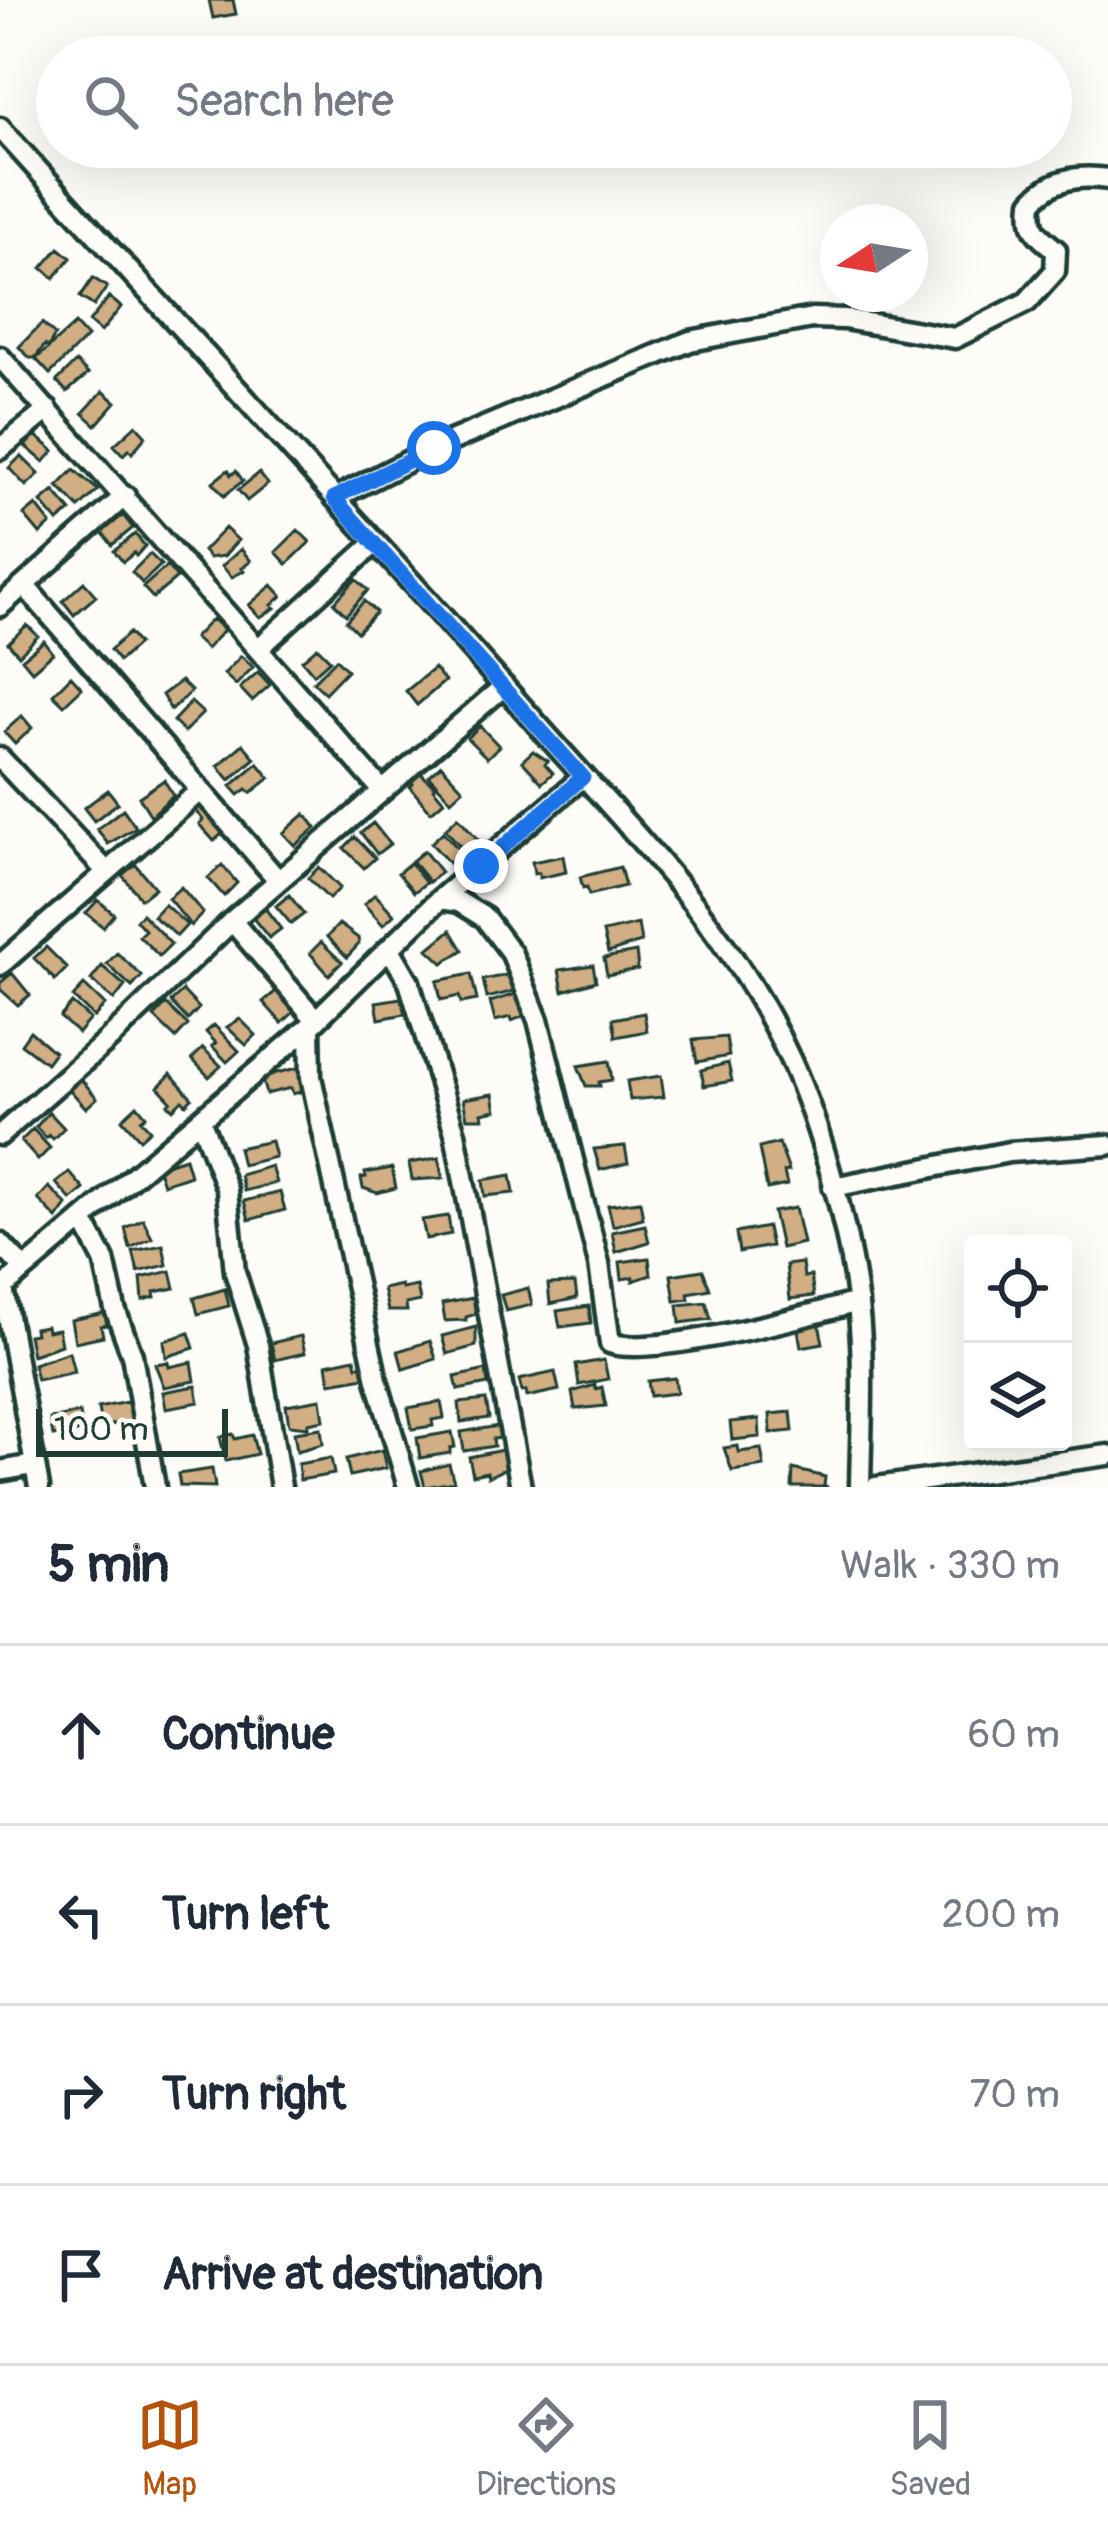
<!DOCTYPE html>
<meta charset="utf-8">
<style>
:root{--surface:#fff;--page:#f2f2f3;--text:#1f2937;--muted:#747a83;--line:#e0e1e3;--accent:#b45309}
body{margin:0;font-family:Pangolin,sans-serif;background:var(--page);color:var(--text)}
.controls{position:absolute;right:36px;bottom:36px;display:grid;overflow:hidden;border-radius:12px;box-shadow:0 12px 48px #0002}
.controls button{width:108px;height:108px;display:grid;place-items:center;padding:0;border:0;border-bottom:3px solid var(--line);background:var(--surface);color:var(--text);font:60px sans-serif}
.compass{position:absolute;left:820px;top:204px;width:108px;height:108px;border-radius:50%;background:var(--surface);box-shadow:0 12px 48px #0002;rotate:258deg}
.scale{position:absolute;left:36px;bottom:30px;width:192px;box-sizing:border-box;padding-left:12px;border:6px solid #1f3d34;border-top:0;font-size:33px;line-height:42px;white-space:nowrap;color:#1f3d34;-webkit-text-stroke:9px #fdfcf7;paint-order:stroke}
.stop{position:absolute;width:36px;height:36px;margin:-27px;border:9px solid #1a73e8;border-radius:50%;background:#fff}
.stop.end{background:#1a73e8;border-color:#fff;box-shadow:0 3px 12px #0008}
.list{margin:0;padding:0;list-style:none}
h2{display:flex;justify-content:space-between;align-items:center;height:156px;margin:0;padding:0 48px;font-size:51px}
h2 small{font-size:39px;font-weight:400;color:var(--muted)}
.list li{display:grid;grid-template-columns:78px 1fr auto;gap:36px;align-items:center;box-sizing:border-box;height:180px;padding:0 48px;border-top:3px solid var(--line)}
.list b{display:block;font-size:45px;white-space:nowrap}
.list em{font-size:39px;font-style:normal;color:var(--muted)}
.icon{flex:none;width:66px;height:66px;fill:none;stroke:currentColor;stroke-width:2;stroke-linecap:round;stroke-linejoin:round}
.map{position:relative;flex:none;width:1108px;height:1487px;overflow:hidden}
.search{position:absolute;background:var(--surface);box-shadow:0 12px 48px #0002;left:36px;right:36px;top:36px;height:132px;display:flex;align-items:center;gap:30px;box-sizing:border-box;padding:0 42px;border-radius:66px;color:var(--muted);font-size:45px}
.sheet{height:876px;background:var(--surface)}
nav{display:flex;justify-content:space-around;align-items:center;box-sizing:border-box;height:168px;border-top:3px solid var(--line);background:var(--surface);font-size:33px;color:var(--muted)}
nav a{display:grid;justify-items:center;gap:6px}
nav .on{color:var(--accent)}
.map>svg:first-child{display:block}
.building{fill:#d1ae83;stroke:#1f3d34;stroke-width:3}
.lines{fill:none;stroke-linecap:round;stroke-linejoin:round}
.minor-casing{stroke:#1f3d34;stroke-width:27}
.minor{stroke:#fdfcf7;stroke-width:18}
.route{stroke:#1a73e8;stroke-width:15}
</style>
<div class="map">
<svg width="1108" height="1487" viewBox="0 0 1108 1487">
<rect width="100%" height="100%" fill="#fdfcf7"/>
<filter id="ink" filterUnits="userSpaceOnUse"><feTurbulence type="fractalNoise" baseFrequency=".00833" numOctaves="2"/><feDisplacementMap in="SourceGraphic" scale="24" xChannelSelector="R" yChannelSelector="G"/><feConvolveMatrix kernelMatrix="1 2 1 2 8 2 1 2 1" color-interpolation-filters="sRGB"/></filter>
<g filter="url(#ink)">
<path class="building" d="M209 0H233L236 14 213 18Z
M59 248 71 258 54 278 42 268Z
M93 278 107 287 94 306 80 297Z
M109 297 121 307 101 332 89 322Z
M42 323 55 335 48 348 45 345 35 358H30L19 347Z
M75 324 87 337 50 374 36 359Z
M76 362 88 374 67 392 57 381Z
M103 391 116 402 96 425 83 413Z
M136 425 146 436 132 453 129 449 123 455 114 445Z
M35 435 54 451 44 462 25 446Z
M21 456 39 474 26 486 9 468Z
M74 470 98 490 79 508 58 486Z
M228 470 231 475 236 471 243 481 224 496 213 482Z
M259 473 268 484 247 501 238 490Z
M54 491 71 511 58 522 41 502Z
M36 505 51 524 40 534 24 515Z
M123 515 133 528 112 545 102 532Z
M225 528 238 540 224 556 209 558 203 551Z
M298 530 310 542 287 564 276 552Z
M135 534 145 546 136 556 134 553 123 562 114 551Z
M241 549 251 561 242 568 244 571 232 577 222 566Z
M150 554 161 565 142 583 132 572Z
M167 566 177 578 153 598 143 587Z
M356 579 368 590 346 615 334 603Z
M84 582 96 596 74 615 63 601Z
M272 585 282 596 272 605 275 608 260 617 249 605Z
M364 601 376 612 357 632 346 621Z
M212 619 224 630 206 649 194 638Z
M27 625 38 636 19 655 8 643Z
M129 633 138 644 119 661 110 650Z
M44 641 53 653 32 671 22 659Z
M317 647 330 660 314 674 302 660Z
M241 656 253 667 236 685 224 674Z
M336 659 347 670 325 693 313 682Z
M434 668 445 681 417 705 406 691Z
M258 672 270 685 252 701 240 688Z
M71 676 82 688 64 705 53 694Z
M181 681 191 691 171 710 162 695Z
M191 702 203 713 184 732 173 721Z
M22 716 32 728 15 744 4 732Z
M480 726 499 746 487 758 467 738Z
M243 744 255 758 230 780 218 766Z
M533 751 548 761 545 764 553 773 542 783 522 761Z
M258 763 270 778 251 793 247 789 239 795 231 786Z
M441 765 463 789 451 800 429 776Z
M419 772 435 786 433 788 444 801 431 812 410 787 413 784 409 779Z
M164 780 173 795 151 816 139 797Z
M108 790 118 803 94 821 84 808Z
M203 803 227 829 214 841 199 824 203 820 195 810Z
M123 809 136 827 108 844 97 829Z
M305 814 316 828 295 846 283 833Z
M458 817 481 843 473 851 462 848 445 829Z
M373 823 390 844 377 854 361 833Z
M443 832 461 852 449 863 431 843Z
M355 837 375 858 364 868 344 848Z
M424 851 441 872 429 882 412 861Z
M563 856 566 872 539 878V873L534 874 532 862Z
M410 863 426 883 414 892 398 873Z
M135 864 155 888 141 899 122 875Z
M222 865 237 883 224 896 208 878Z
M319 867 340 888 329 899 308 878Z
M620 867 625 886 589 895 587 887 583 888 580 877Z
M181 887 203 913 191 926 168 898Z
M375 894 394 915 383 925 364 904Z
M289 895 304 914 291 924 276 906Z
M98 900 114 914 103 927 86 913Z
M164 904 187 925 177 936 153 916Z
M264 907 281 929 269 938 252 917Z
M142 914 171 944 159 956 139 936 145 930 136 920Z
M339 924 358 938 359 944 347 957 327 937Z
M638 924 641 942 608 953 603 932Z
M451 930 463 950 443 963 428 949Z
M321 942 342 962 329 975 310 953Z
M46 947 67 968 55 980 34 958Z
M636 952 638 969 607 975 604 958Z
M117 953 142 976 132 987 107 964Z
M593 965 596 981 563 991 559 970Z
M102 966 125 986 114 1000 91 980Z
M12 973 30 995 18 1005 0 989V983Z
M471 974 477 1000 461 1003 459 996 441 1000 437 981Z
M511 974 515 991 487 998 483 980Z
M84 985 105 1005 94 1017 73 997Z
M183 991 199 1008 188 1020 171 1002Z
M276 991 291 1000 287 1004 294 1012 282 1023 263 1002Z
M516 994 517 997 525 995 530 1013 512 1021 511 1017 495 1021 490 1002Z
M407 997 410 1013 379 1019 376 1002Z
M72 1003 90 1019 78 1033 60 1017Z
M166 1004 188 1025 176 1038 154 1017Z
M644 1013 647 1031 616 1037 613 1019Z
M240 1019 256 1035 246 1045 227 1027Z
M214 1025 239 1051 227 1062 212 1046 216 1043 206 1032Z
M30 1031 54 1052 46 1063 21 1044Z
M726 1037 729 1056 697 1062 693 1040Z
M203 1048 221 1066 209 1077 192 1059Z
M609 1061 612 1080 599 1082 600 1086H586L578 1066Z
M728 1063 732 1081 704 1086 701 1070Z
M301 1067 307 1090 293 1094 291 1088 266 1094 261 1077Z
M171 1074 192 1098 186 1104 182 1100 173 1109 168 1104 171 1101 158 1087Z
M661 1076 664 1097 630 1100 627 1081Z
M81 1079 97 1098 86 1108 69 1089Z
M493 1094 496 1110 482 1113 483 1118H467L463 1099Z
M137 1105 146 1116 141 1120 150 1130 140 1139 122 1119Z
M49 1112 64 1128 53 1139 49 1135 46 1138 36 1127Z
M33 1129 50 1148 38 1160 21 1141Z
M271 1141 275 1157 242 1165 238 1148Z
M779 1143 789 1171 784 1172 787 1185 767 1189 759 1148Z
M625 1146 628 1163 600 1170 594 1149Z
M185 1158 190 1175 163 1184 157 1167Z
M439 1158 443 1178 412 1180 409 1163Z
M271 1166 276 1183 244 1191 240 1175Z
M392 1168 396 1188 377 1193 363 1188 361 1178 366 1177 365 1173Z
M69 1172 84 1189 71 1200 56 1183Z
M511 1175 514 1193 485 1196 483 1180Z
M49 1187 67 1205 57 1219 38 1199Z
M280 1192 285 1210 249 1220 244 1201Z
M640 1201 643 1218 613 1226 608 1205Z
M795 1208 803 1243 781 1248 773 1212Z
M448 1216 451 1234 426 1239 422 1220Z
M143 1219 152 1238 130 1248 125 1228Z
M645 1225 649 1242 616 1252 612 1232Z
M767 1227 771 1246 739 1252 736 1233Z
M163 1245 167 1265 138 1272 133 1251Z
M649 1258 651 1275 633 1281V1277L622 1279 620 1262Z
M802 1263 804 1277 811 1276 814 1296 790 1299 786 1265Z
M703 1270 710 1289 688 1293 689 1299 675 1301 671 1275Z
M171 1271 175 1288 154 1292 155 1297 143 1300 141 1278Z
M575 1283 577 1298 550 1304 548 1284Z
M401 1285 402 1289 417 1286 420 1301 406 1304 407 1311H388L383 1289Z
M528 1288 532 1305 506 1311 501 1295Z
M225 1289 229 1306 198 1314 194 1298Z
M473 1298 476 1314 466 1317V1320L445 1321 442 1304Z
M706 1302 711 1319 680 1323 678 1305Z
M589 1306 591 1323 560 1327 557 1311Z
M105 1313 107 1325 101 1326 103 1336 75 1342 71 1320Z
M817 1314 823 1343 801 1347 796 1318Z
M46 1326 47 1331 58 1329 61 1345 32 1355 28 1335 35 1334 34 1328Z
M476 1327V1346L447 1354 442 1336Z
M189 1333 194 1348 166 1357 164 1341Z
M301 1336 305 1353 275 1360 271 1343Z
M430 1341 436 1359 403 1369 398 1351Z
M69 1352 74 1372 37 1380 33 1364Z
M355 1358 357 1366 363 1365 365 1377 330 1383 327 1364Z
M604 1360 608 1379 579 1385 576 1365Z
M168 1362 169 1367 192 1362 195 1381 164 1387 155 1364Z
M486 1370 488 1384 458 1390 455 1377Z
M555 1372 559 1390 527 1397 526 1391 522 1392 519 1380Z
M675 1378 677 1393 650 1396 648 1381Z
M595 1385 596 1389 602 1387 606 1406 575 1409 572 1392Z
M196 1386 199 1402 166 1408 163 1392Z
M321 1399 324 1420 308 1423V1427L289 1425 286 1405Z
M486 1400 489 1418 461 1422 459 1403Z
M127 1402 134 1420 101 1427 98 1408Z
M441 1402 444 1418 432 1420 433 1426 412 1429 408 1408Z
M791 1412 793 1431 771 1433 770 1414Z
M79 1413 83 1430 65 1437 64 1434 53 1436 50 1419Z
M759 1419 760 1437 732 1440 730 1422Z
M499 1426 501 1438 493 1439 494 1446 464 1451 461 1432Z
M321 1428 323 1444 297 1451 294 1432Z
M452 1432 455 1447 450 1448V1453L420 1458 417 1438Z
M233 1434 235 1439 252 1435 257 1454 226 1461 220 1437Z
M738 1446 739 1452 761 1449 764 1466 732 1471 724 1448Z
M382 1450 386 1468 350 1476 346 1459Z
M502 1450 506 1468 488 1477 487 1472 473 1475 469 1457Z
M331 1458 334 1474 300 1480 298 1464Z
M449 1464 454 1482 425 1487 421 1471Z
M212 1469 215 1487 180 1486 178 1474Z
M793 1469 825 1477 824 1486 828 1487H792Z"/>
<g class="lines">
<g class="minor-casing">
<path id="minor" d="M0 128C176 324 356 517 529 715 625 825 730 925 791 1061 822 1130 849 1230 858 1305 865 1365 861 1427 860 1487
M0 357 382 790
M0 449 48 410
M335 498 434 448 690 341 812 318 844 319 955 338 1027 302 1055 271 1056 250C1036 234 1029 230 1032 202 1052 178 1079 175 1108 179
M25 586 278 880
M0 606 125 496
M258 649 375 543
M0 758 107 872
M440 899 459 902 485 918 512 954 538 1020 599 1264 610 1343C650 1358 810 1315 858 1302
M232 921 316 1020
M390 949 409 982 455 1133 521 1487
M0 965 201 790
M310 1026 311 1077 377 1380 408 1487
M201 1121 227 1190 235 1272 258 1345 281 1487
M0 1135 106 1042 232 921 504 686
M833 1187 1009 1152 1108 1145
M83 1220 104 1260 115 1309 132 1355 155 1487
M0 1243 24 1269
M3 1288 39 1487
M0 1290 310 1026 440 899 583 777
M0 1471 33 1465
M876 1487 1108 1455"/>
</g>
<use href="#minor" class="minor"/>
</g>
</g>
<g class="lines" filter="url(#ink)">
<path class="route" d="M434 448 334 498 583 777 481 866"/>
</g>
</svg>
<div class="controls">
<button><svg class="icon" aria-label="locate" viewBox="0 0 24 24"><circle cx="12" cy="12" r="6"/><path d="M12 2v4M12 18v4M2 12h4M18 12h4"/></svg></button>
<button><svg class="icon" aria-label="layers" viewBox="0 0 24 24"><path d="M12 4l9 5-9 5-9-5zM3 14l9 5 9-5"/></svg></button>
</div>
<svg class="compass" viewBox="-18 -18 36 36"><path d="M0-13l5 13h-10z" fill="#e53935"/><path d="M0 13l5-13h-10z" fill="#747a83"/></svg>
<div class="scale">100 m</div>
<div class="stop" style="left:434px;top:448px"></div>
<div class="stop end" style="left:481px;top:866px"></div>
<div class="search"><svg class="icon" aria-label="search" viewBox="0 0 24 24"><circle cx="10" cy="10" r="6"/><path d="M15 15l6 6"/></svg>Search here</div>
</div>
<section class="sheet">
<h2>5 min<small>Walk · 330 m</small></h2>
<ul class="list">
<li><svg class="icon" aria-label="ahead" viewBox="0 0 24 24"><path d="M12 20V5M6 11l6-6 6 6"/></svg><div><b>Continue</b></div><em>60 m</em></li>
<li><svg class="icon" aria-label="left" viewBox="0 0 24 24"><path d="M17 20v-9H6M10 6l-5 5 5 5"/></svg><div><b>Turn left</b></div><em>200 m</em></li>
<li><svg class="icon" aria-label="right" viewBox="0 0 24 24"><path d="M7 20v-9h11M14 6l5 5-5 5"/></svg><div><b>Turn right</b></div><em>70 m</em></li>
<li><svg class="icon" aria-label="arrive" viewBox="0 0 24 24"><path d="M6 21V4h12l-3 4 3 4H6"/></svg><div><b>Arrive at destination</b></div></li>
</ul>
</section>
<nav>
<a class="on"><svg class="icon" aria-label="map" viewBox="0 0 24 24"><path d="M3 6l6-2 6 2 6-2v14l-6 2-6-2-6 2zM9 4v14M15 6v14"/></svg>Map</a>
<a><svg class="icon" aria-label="directions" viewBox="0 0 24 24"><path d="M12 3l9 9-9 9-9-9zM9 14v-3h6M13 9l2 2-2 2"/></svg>Directions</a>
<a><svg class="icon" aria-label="saved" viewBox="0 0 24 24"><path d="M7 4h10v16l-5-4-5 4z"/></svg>Saved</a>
</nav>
